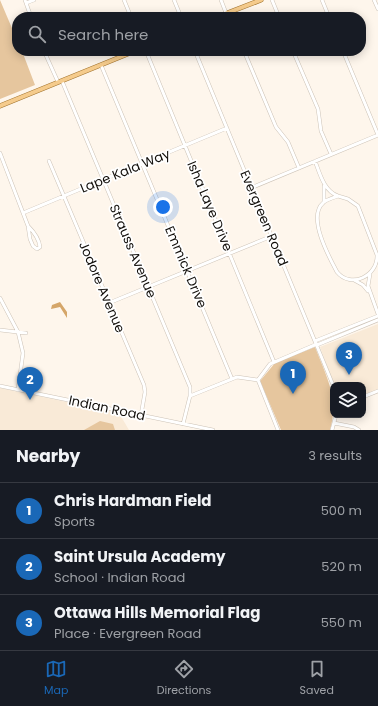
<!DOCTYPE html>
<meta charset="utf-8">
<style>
:root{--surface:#171b24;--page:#20242c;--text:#f1f3f6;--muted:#9ea1a6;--line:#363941;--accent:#1a68b7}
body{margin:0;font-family:Poppins,sans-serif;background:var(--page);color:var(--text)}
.controls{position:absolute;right:12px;bottom:12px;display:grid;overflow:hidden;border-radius:8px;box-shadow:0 2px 10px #0003}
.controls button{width:36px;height:36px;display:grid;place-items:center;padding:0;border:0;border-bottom:1px solid var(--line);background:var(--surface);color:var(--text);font:20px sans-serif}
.you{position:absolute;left:163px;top:207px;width:14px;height:14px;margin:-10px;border:3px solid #fff;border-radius:50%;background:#1a73e8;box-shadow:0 0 0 6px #1a73e833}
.badge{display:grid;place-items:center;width:26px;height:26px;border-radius:50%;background:var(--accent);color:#fff;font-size:13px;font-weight:700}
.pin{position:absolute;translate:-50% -33px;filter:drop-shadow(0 1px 2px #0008)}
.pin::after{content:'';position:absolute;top:21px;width:14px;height:12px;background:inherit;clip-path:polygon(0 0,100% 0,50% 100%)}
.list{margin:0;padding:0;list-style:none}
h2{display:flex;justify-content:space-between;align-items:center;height:52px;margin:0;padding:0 16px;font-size:17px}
h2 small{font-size:13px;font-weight:400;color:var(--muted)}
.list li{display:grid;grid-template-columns:26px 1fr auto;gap:12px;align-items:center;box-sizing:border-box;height:56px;padding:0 16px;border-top:1px solid var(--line)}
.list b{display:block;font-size:15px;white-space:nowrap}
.list p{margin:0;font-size:13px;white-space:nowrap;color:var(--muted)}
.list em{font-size:13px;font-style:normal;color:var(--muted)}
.icon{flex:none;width:22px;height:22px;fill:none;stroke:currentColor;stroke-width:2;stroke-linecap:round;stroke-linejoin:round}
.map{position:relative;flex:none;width:378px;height:430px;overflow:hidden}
.search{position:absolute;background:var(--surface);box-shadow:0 2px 10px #0003;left:12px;right:12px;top:12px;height:44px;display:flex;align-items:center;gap:10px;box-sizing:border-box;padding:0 14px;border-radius:16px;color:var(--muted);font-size:15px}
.sheet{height:220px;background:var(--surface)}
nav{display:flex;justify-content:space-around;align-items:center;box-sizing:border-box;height:56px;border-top:1px solid var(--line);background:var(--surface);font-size:11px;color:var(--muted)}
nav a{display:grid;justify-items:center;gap:2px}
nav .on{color:var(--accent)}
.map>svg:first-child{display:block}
.built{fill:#f9ead7}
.green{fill:#e6c69e}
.water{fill:#d5a669}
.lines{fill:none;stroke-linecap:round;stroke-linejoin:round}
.minor-casing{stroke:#cdc3b7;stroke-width:4}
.major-casing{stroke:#a1722c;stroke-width:5}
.minor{stroke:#fff;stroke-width:3}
.major{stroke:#f5cb8c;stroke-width:4}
.labels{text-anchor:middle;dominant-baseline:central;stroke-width:3.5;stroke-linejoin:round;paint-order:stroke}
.street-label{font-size:13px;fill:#110e0a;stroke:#fff}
</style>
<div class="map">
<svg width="378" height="430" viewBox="0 0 378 430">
<rect width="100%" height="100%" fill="#fef6ec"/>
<path class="built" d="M378 324V390L363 395V385H334L320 347Z
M0 388 119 413 129 430H0Z"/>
<path class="green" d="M0 0 17 40V51H22L35 85 0 99Z
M315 347C327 378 339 398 330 430H281L260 381 275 363Z
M100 421 113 424 115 430H84Z"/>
<path class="water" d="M60 302 67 312V318L60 307 51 309 52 305Z"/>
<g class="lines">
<g class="minor-casing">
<path id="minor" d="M25 0 31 17
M124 0 131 17
M174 0 181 17
M221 0 226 13
M272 0 279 17
M322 0 329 17
M374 0 378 9
M26 3 34 0
M44 51 58 82
M146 51 274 362
M195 51 333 385
M244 51 276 127 288 142 299 168
M293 51 318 109 321 131 331 154
M343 51 378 135
M101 65 232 379
M62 81 190 387V396L183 424
M0 153 28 226 30 239 33 246 37 249 40 247C39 238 34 232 28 226
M49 161 144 385 145 392 141 415
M315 161C320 174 324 191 338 196
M251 188 378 135
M338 196 348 199 358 206 377 255C378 276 351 289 337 272 329 257 307 217 323 203 327 199 333 198 338 196Z
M324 202V186
M23 213 227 128
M370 274 368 286 378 314
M354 280 363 285 368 291
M0 298 18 332 23 353 18 390
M109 303 272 236
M0 330 26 333
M315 341 378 316
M317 345 378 320
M258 380 270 364 317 344
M258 380 278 430
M0 386 213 430
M190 396 237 377 258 380
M363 397 378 391
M334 423 354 427 359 430
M332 430 336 415"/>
</g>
<g class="major-casing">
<path id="major" d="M217 17 261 0
M0 106 135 51"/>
</g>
<use href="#minor" class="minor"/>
<use href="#major" class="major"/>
</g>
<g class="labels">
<g class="street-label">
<text transform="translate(125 171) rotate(-22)">Lape Kala Way</text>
<text transform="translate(210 206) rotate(67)">Isha Laye Drive</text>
<text transform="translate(264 218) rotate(67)">Evergreen Road</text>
<text transform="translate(133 251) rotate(67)">Strauss Avenue</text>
<text transform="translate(186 267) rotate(67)">Emmick Drive</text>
<text transform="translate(102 287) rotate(67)">Jodore Avenue</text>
<text transform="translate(107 408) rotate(12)">Indian Road</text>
</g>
</g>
</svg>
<div class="controls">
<button><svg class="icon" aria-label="layers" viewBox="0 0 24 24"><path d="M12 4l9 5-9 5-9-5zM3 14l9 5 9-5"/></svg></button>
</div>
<div class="you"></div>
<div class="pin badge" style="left:293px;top:394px">1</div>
<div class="pin badge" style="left:30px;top:400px">2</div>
<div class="pin badge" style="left:349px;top:375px">3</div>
<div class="search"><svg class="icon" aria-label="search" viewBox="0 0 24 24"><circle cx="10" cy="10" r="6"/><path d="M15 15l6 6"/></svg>Search here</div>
</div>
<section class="sheet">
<h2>Nearby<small>3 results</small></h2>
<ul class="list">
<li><span class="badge">1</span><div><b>Chris Hardman Field</b><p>Sports</p></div><em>500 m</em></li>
<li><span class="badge">2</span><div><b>Saint Ursula Academy</b><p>School · Indian Road</p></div><em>520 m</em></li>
<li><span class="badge">3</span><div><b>Ottawa Hills Memorial Flag</b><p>Place · Evergreen Road</p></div><em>550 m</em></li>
</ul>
</section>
<nav>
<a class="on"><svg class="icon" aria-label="map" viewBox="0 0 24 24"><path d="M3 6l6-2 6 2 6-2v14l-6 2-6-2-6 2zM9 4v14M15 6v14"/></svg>Map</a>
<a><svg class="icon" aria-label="directions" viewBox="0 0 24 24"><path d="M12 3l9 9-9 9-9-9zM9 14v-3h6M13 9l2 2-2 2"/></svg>Directions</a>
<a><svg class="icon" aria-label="saved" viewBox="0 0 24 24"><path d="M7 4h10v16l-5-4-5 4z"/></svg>Saved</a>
</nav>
